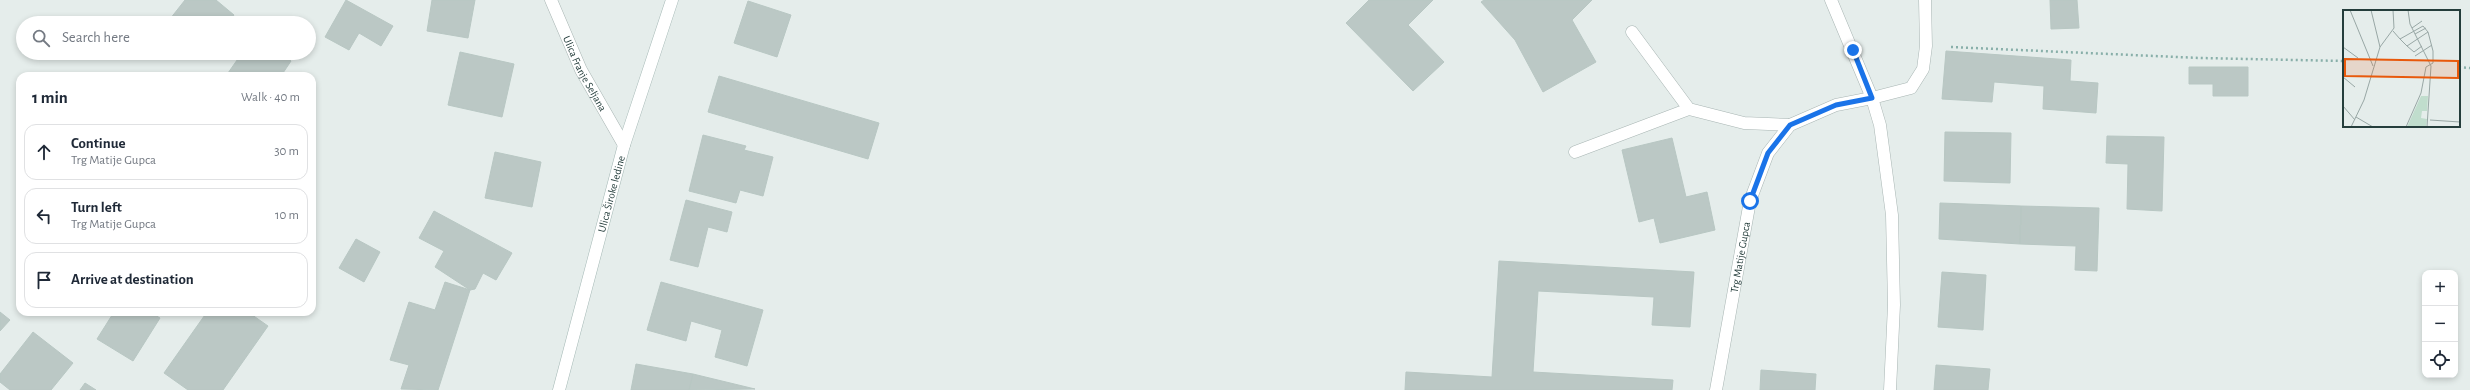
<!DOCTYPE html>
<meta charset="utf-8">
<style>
:root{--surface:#fff;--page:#f2f2f3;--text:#1f2937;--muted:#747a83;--line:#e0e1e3}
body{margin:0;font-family:"Alegreya Sans",sans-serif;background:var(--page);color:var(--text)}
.controls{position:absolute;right:12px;bottom:12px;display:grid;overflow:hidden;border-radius:8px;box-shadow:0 2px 6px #0003}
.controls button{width:36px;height:36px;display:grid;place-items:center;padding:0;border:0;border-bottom:1px solid var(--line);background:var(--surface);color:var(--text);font:20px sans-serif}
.stop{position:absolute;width:12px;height:12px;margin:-9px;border:3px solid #1a73e8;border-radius:50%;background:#fff}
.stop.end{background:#1a73e8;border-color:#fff;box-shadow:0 1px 4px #0008}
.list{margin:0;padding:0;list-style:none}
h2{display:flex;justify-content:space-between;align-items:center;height:52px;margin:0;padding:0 16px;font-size:17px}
h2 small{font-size:13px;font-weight:400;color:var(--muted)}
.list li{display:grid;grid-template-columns:26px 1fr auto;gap:12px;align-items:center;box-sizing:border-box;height:56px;margin:0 8px 8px;padding:0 8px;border:1px solid var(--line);border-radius:12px}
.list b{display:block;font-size:15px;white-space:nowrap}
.list p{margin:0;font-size:13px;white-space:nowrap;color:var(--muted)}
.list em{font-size:13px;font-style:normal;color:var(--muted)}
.icon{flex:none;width:22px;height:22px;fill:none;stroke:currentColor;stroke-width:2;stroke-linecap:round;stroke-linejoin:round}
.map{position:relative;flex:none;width:2470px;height:390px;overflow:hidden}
.search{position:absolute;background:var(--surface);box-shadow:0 2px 6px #0003;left:16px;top:16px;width:300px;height:44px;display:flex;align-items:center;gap:10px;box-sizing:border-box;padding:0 14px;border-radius:22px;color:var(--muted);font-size:15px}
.panel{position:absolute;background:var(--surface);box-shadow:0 2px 6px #0003;left:16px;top:72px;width:300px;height:244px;border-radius:12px}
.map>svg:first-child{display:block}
.building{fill:#bbc8c5;stroke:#b8c7c3}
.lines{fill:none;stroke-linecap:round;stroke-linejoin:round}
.lane-casing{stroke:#a8b5b3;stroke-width:13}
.street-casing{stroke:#a8b5b3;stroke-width:13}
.secondary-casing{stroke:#a4b8b5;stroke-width:13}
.path{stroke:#88afa9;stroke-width:2.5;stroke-dasharray:2 3;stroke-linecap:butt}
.lane{stroke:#fff;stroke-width:12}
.street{stroke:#fff;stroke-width:12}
.secondary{stroke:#fff;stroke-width:12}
.route{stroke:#1a73e8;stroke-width:5}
.labels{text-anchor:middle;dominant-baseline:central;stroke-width:3;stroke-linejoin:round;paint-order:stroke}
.street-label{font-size:11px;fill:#253e3c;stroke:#f6faf9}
.inset-road{fill:none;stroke:#98a7a5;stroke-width:1}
.view{fill:#e8590c;fill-opacity:0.15;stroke:#e8590c;stroke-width:2}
.inset-edge{fill:none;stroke:#253e3c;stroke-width:2}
</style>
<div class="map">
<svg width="2470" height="390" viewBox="0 0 2470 390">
<rect width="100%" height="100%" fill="#e5edeb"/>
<path class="building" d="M185 0H216L234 15 228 23H175L170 19Z
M346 0 393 26 381 46 359 33 349 50 325 37Z
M432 0H475L468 38 427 31Z
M1369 0H1433L1408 25 1444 62 1413 91 1346 23Z
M1484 0H1592L1572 20 1596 62 1543 92 1515 40 1481 2Z
M2050 0H2077L2079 28 2051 29Z
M748 1 791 15 777 57 734 43Z
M1946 51 2071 60 2070 81 2098 83 2096 113 2043 109 2044 86 1994 82 1992 102 1942 99Z
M460 52 514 64 502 117 448 105Z
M242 53H280L291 61 281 76H232L228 73Z
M2189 67H2248V96H2213V84H2189Z
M719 76 879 123 868 159 708 112Z
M1945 132 2011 133 2010 183 1944 181Z
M703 135 746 146 744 150 773 157 763 196 740 190 736 203 689 191Z
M2107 136 2164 137 2162 211 2127 209 2128 164 2106 163Z
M1672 138 1686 197 1707 192 1715 230 1660 243 1654 218 1639 222 1622 150Z
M495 152 541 162 532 207 485 198Z
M686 200 732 212 727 232 708 227 698 267 670 260Z
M1940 203 2021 206 2020 244 1939 239Z
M2021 206 2099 208 2097 271 2075 270 2076 246 2020 244Z
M434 211 512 253 496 280 483 273 475 289 470 290 435 267 444 251 419 238Z
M356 239 380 252 364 282 339 268Z
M1499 261 1694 272 1690 327 1652 325 1654 297 1538 291 1533 372 1673 380 1672 390H1405L1406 372 1492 377Z
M1942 272 1986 275 1983 330 1938 327Z
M445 282 470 290 438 390 401 389 409 365 390 360 409 302 435 310Z
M661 282 763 310 747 366 715 357 722 330 691 321 686 341 647 330Z
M0 312 10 320 0 331Z
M114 312H150L160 318 133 361 97 339Z
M207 312H248L268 326 223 390H188L164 373Z
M33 332 73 363 51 390H10L0 382V374Z
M636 364 693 374 689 390H631Z
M1936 365 1990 369 1988 390H1934Z
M1761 370 1816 374 1815 390H1760Z
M693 374 755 389 689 390Z
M85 383 96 390H80Z"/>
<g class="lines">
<g class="lane-casing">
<path id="lane" d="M1632 32 1689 109 1744 123 1790 125
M1872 98 1911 88 1923 69 1926 46 1925 0
M1575 152 1689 109"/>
</g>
<g class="street-casing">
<g id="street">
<path id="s1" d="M551 0 581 70 624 145"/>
<path d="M1831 0 1872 98 1880 125 1892 215 1894 305 1890 390"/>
<path id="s2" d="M1716 390 1750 201 1768 153 1790 125 1836 105 1872 98"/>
</g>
</g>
<g class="secondary-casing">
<g id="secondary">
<path id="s3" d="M559 390 624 145 672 0"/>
</g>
</g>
<path class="path" d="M1951 47 2200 58 2344 61
M2459 67 2470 68"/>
<use href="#lane" class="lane"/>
<use href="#street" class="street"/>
<use href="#secondary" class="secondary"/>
</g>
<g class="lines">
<path class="route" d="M1750 201 1768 153 1790 125 1836 105 1872 98 1853 50"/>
</g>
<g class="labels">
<g class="street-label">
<text stroke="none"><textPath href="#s1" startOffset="81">Ulica Franje Seljana</textPath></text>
<text stroke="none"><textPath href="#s3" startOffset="203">Ulica Široke ledine</textPath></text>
<text stroke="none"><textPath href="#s2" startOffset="135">Trg Matije Gupca</textPath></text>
</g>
</g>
<g transform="translate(2343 10)">
<rect width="117" height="117" fill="#e5edeb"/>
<path d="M78 86H85L84 101H79L78 108 84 109 83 117H64Z" fill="#c0ddcd"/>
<path class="inset-road" d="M7 0 30 56M28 0 37 37M65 0 67 14 88 56 84 117M69 18 79 11M50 21 57 29 64 36 85 22 80 16 57 29M72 24 83 18M64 36 71 42 79 36M0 37 15 48M72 46 89 35M0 67 12 77M0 96 12 110M13 107 30 117M87 110 117 112M8 117 21 90 37 37 51 18 50 0M63 117 78 83 83 57 90 53V41L85 22"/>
<path class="view" d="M2 49 115 51V68L2 66Z"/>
<rect width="117" height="117" class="inset-edge"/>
</g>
</svg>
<div class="controls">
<button>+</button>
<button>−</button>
<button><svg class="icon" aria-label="locate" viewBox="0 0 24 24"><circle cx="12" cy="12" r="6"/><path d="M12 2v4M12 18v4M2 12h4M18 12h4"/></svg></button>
</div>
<div class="stop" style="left:1750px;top:201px"></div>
<div class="stop end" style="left:1853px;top:50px"></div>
<div class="search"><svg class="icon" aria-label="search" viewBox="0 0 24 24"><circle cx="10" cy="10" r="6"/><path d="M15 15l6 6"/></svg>Search here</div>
<section class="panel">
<h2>1 min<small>Walk · 40 m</small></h2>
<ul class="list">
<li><svg class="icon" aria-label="ahead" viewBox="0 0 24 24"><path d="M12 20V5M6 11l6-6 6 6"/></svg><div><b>Continue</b><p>Trg Matije Gupca</p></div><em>30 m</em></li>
<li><svg class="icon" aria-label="left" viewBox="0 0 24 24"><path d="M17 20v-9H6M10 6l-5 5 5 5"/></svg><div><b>Turn left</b><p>Trg Matije Gupca</p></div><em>10 m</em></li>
<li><svg class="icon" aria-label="arrive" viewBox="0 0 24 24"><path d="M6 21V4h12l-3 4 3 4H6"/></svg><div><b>Arrive at destination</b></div></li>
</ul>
</section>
</div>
